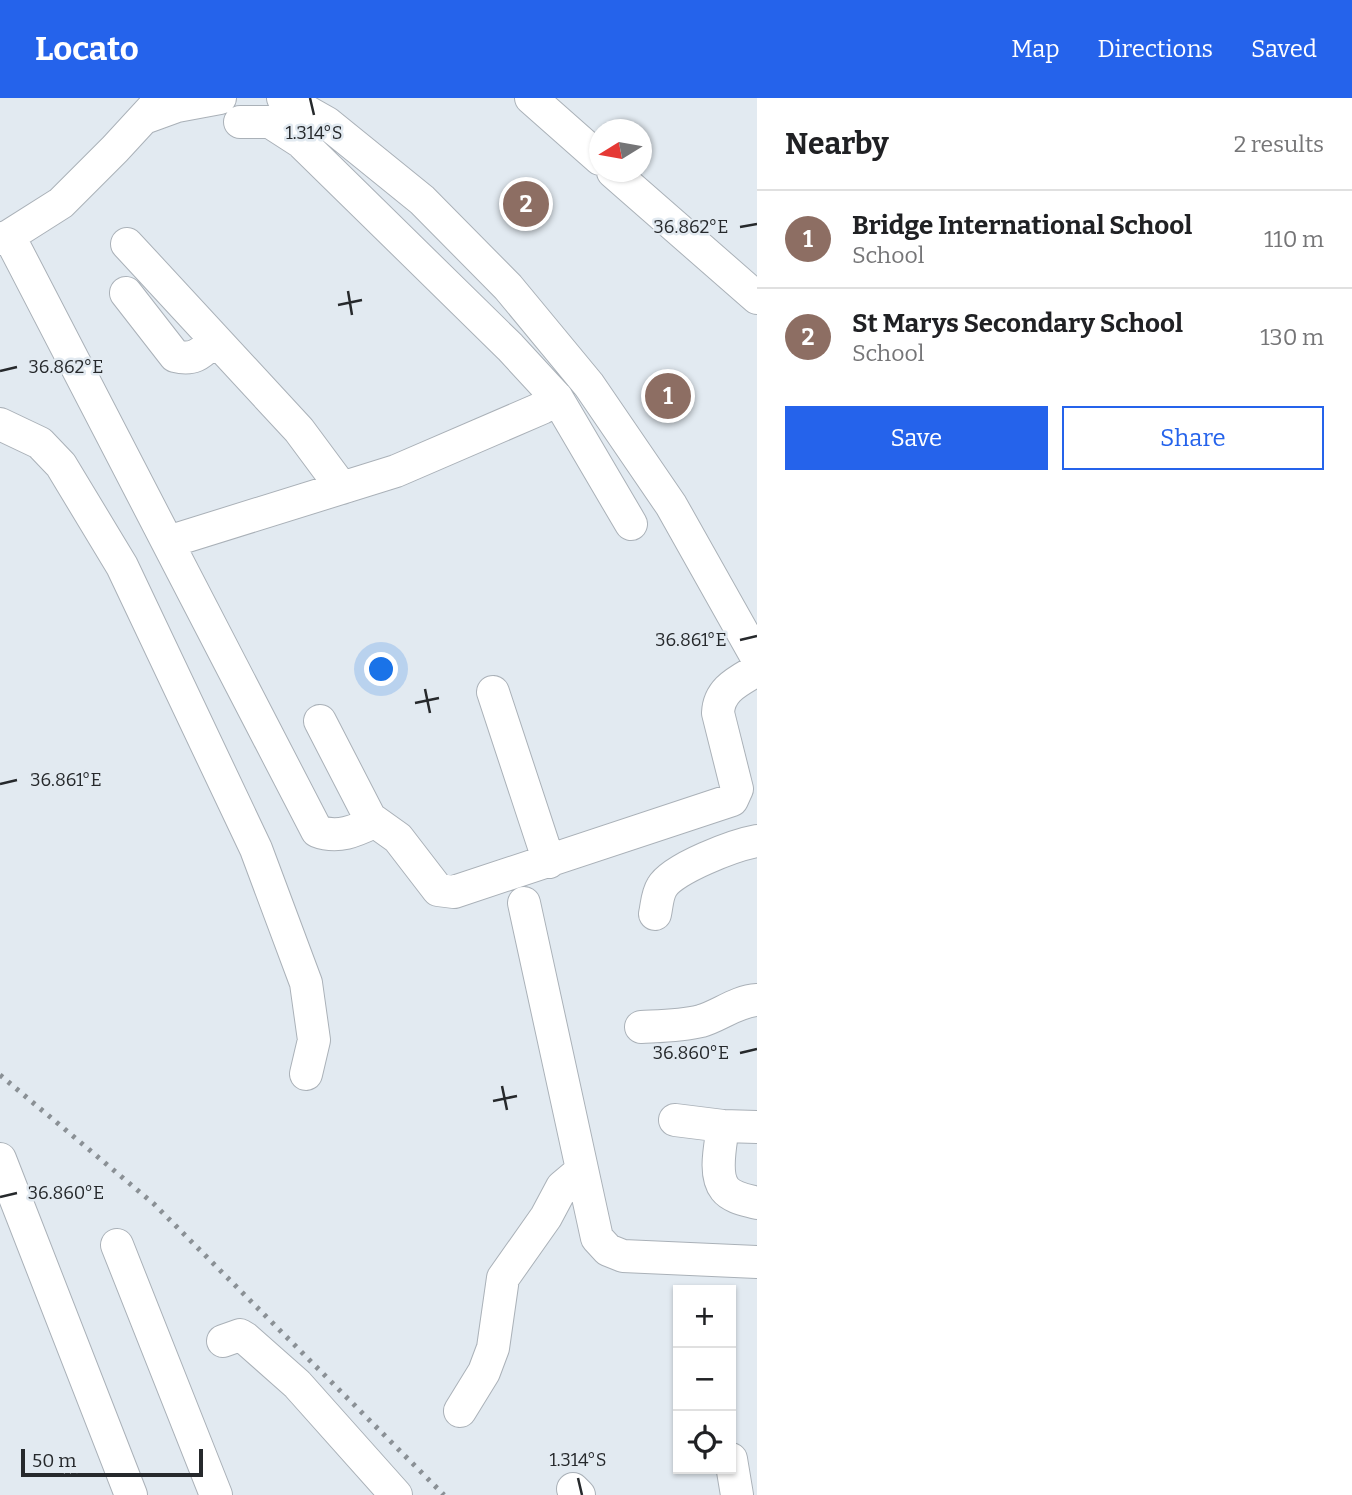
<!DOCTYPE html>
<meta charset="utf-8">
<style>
:root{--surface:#fff;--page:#f6f6f6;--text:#202124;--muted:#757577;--line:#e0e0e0;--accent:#2563eb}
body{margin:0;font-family:Bitter,serif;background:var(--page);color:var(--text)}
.controls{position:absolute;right:21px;bottom:21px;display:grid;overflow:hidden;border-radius:0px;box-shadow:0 2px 5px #0004}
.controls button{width:63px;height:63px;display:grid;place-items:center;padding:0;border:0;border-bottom:2px solid var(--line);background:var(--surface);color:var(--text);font:35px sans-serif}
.compass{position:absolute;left:589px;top:21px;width:63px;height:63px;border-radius:50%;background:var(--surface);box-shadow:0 2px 5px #0004;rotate:259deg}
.scale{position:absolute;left:21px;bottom:18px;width:182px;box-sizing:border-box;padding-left:7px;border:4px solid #26292c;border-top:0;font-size:19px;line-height:24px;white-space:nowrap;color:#26292c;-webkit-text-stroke:5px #e2eaf1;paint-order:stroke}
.you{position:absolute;left:382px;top:572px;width:24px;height:24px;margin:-18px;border:5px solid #fff;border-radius:50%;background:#1a73e8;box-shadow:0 0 0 10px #1a73e833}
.badge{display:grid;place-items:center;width:46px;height:46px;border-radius:50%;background:var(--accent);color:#fff;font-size:23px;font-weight:700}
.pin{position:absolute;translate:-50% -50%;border:4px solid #fff;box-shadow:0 2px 7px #0006}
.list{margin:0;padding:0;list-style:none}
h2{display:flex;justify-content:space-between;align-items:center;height:91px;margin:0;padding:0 28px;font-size:30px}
h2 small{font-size:23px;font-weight:400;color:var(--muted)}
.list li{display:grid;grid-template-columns:46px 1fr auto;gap:21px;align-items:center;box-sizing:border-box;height:98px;padding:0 28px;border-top:2px solid var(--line)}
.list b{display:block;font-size:26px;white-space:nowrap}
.list p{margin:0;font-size:23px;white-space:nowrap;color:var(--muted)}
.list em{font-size:23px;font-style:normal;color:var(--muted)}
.actions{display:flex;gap:14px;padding:21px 28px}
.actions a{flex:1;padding:16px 0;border:2px solid var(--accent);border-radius:0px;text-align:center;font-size:24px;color:var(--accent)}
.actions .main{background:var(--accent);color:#fff}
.icon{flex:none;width:38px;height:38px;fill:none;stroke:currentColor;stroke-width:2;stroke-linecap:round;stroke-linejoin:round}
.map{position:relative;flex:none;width:757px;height:1397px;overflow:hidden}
header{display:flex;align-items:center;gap:42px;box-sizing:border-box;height:98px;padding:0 35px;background:var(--accent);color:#fff}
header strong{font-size:33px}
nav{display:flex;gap:38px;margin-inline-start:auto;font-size:24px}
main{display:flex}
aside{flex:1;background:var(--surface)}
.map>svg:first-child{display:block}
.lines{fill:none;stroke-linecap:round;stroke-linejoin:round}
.minor-casing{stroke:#aab1b8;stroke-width:34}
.minor{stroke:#fff;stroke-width:32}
.rail{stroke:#8a9095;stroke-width:5;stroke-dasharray:3.5 7;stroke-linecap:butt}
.ticks{fill:none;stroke:#26292c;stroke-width:2.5}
.ticks-label{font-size:18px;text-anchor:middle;fill:#26292c;stroke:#e2eaf1;stroke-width:5;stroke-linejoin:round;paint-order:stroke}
</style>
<header>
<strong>Locato</strong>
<nav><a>Map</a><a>Directions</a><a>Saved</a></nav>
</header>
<main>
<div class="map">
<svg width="757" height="1397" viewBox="0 0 757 1397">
<rect width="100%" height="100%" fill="#e2eaf1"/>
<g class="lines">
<g class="minor-casing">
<path id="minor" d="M283 0 327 25 422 102 508 189 589 287 671 407 757 560
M531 0 600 61
M144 20 177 8 220 0
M240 24H270L301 44 510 249 557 300 631 426
M613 74 757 200
M9 138 317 733C338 741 355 733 374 724
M0 141 9 138 61 105 115 51 162 0
M127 146 299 332 342 390
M126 195 175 258C195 263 201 255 215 242
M0 326 40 345 61 367 122 468 256 751 306 885 314 942 306 976
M168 444 396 373 542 310 557 300
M493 594 549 764
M320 623 370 720 398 740 438 792 454 794 732 702 737 691 718 615C719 591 739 583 757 572
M524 805 597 1140 608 1152 623 1158 757 1164
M655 816C657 807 657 797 662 789 673 770 735 747 757 743
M641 929C661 928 681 928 701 923 719 918 737 903 757 902
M675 1022 723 1028 757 1029
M723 1028C721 1046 713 1076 725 1091 732 1100 747 1102 757 1105
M0 1061 131 1397
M117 1147 216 1397
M223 1243 240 1237 245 1240 297 1286 396 1397
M460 1313 484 1274 493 1250 503 1180 546 1119 562 1089 581 1073
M731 1361 737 1397
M573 1391 579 1397"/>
</g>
<use href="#minor" class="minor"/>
<path class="rail" d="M0 977 154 1106 444 1397"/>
</g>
<path class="ticks" d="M310 0 314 17M740 129 757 126M348 193 352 217M338 207 362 202M0 273 17 269M740 542 757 538M425 591 430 615M415 605 439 600M0 686 17 682M740 955 757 951M502 988 507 1012M493 1003 517 998M0 1099 17 1095M578 1380 582 1397"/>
<g class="ticks-label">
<text x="314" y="41">1.314°S</text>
<text x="691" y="135">36.862°E</text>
<text x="66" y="275">36.862°E</text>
<text x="691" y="548">36.861°E</text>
<text x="66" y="688">36.861°E</text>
<text x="691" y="961">36.860°E</text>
<text x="66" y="1101">36.860°E</text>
<text x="578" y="1368">1.314°S</text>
</g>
</svg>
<div class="controls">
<button>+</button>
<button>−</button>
<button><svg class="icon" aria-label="locate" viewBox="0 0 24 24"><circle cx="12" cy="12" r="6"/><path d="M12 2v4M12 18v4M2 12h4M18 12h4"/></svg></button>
</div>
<svg class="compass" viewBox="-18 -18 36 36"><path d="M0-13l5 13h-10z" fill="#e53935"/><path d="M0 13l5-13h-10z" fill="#757577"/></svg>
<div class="scale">50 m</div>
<div class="you"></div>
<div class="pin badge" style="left:668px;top:298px;background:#8d6e63">1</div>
<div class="pin badge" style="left:526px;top:106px;background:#8d6e63">2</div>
</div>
<aside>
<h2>Nearby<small>2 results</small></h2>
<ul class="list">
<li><span class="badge" style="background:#8d6e63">1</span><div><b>Bridge International School</b><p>School</p></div><em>110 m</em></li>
<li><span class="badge" style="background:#8d6e63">2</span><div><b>St Marys Secondary School</b><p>School</p></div><em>130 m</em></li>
</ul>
<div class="actions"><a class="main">Save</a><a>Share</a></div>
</aside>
</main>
